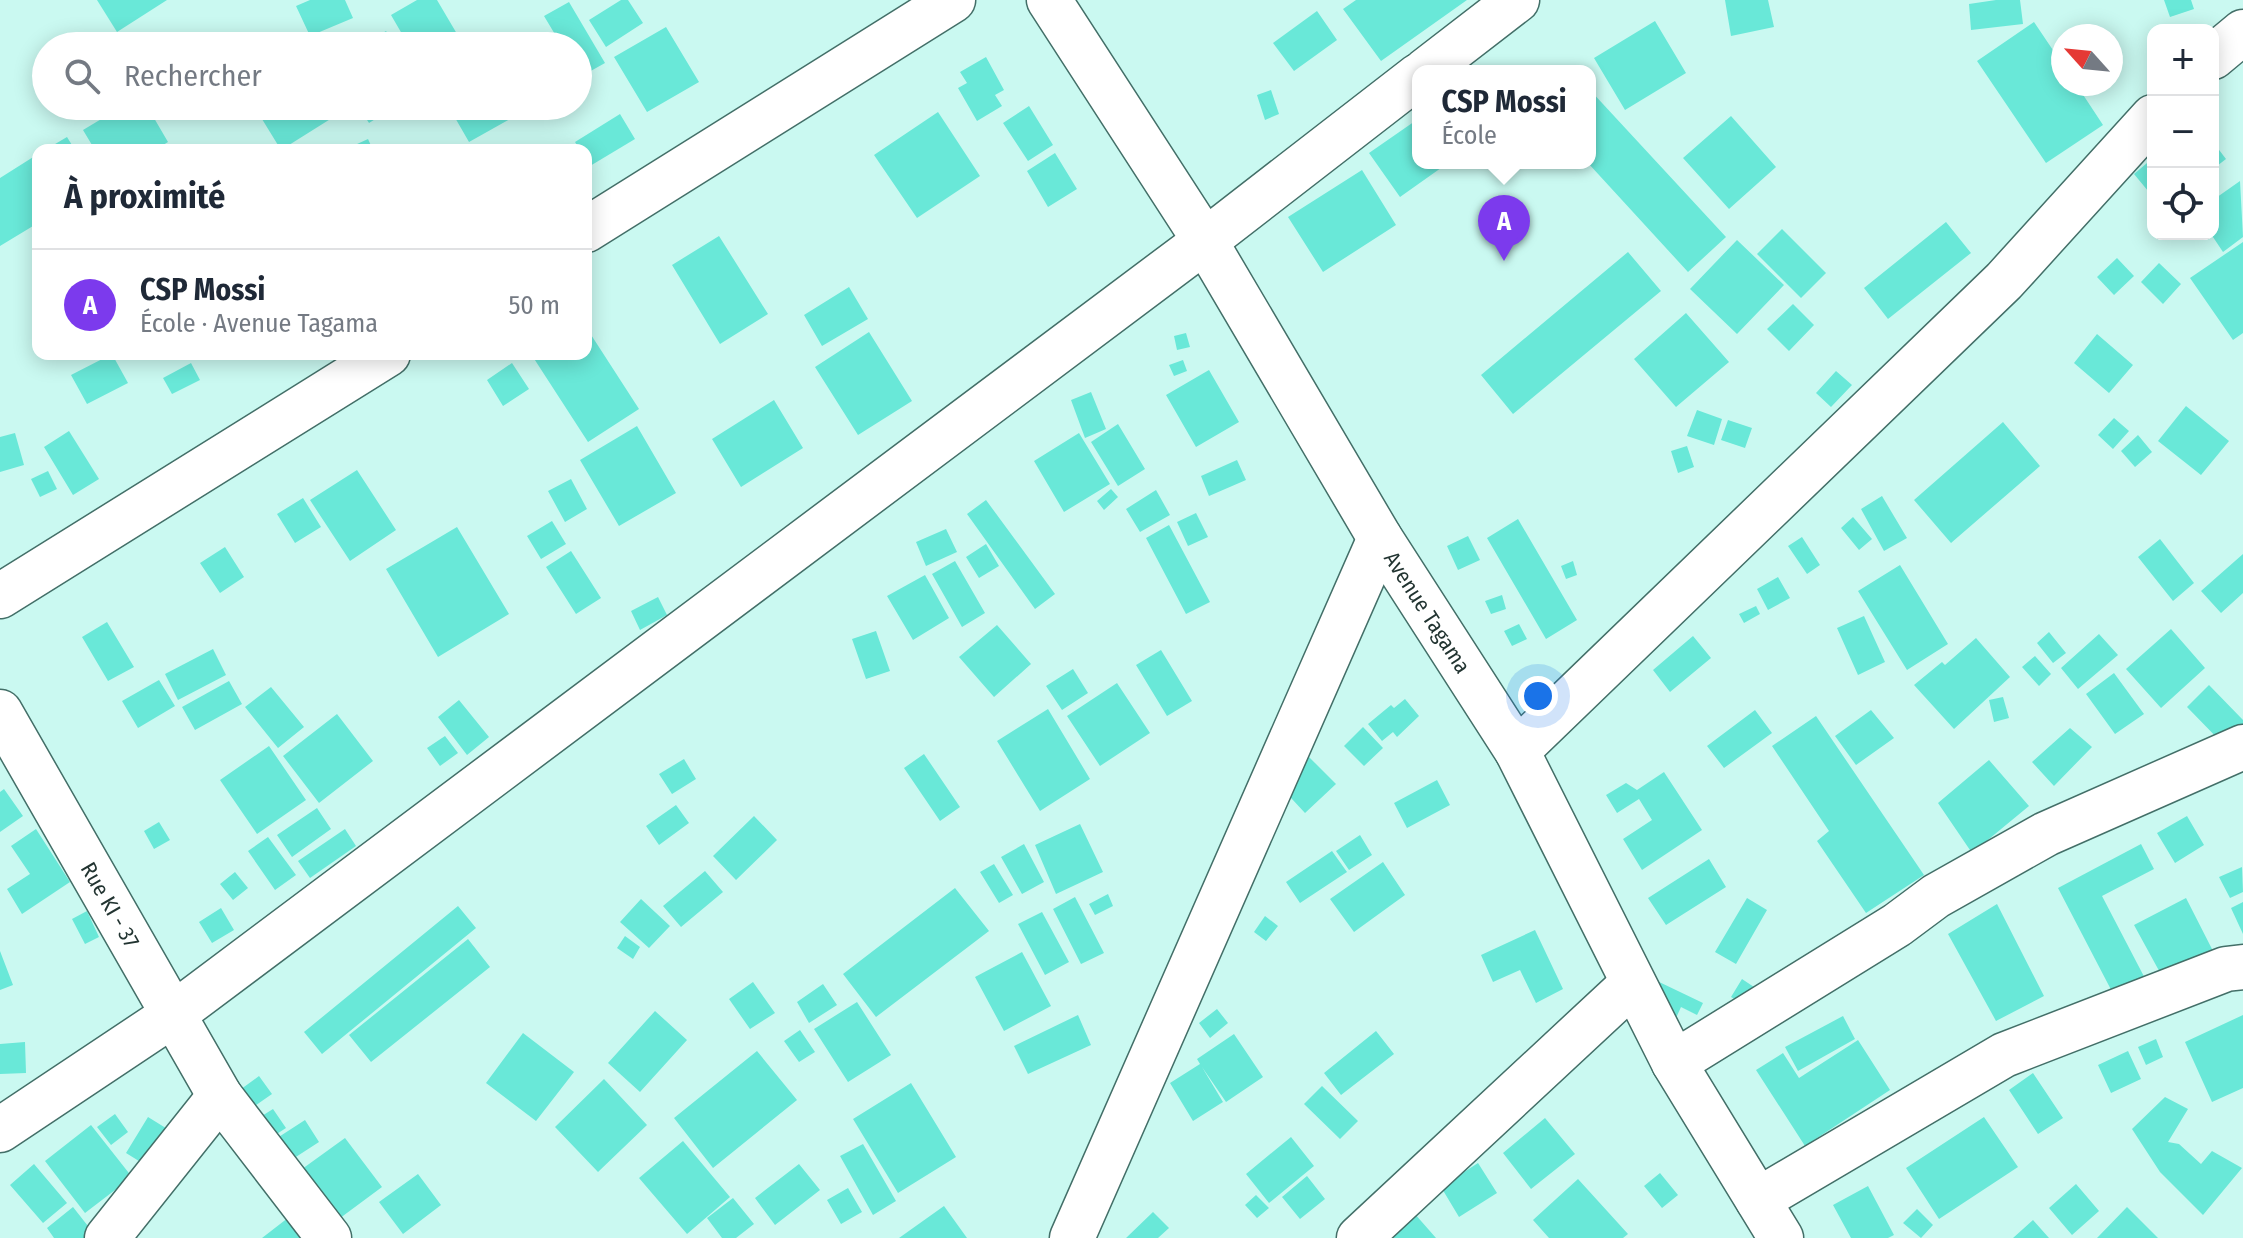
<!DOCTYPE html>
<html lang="fr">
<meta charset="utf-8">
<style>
:root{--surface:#fff;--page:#f2f2f3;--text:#1f2937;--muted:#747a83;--line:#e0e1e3;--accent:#7c3aed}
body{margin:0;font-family:"Fira Sans Condensed",sans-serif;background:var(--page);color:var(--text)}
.controls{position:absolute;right:24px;top:24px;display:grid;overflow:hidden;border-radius:16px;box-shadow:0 4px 20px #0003}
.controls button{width:72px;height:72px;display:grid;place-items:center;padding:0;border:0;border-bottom:2px solid var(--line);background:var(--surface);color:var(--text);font:40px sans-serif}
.compass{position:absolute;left:2051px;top:24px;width:72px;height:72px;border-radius:50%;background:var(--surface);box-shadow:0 4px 20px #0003;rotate:297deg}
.you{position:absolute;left:1538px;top:696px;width:28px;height:28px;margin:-20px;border:6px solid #fff;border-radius:50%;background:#1a73e8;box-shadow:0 0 0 12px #1a73e833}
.badge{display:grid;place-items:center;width:52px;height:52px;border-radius:50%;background:var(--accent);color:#fff;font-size:26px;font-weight:700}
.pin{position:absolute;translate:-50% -66px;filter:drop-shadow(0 2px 4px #0008)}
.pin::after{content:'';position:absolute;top:42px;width:28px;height:24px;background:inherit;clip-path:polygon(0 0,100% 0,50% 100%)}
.popup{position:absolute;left:1412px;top:65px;width:184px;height:104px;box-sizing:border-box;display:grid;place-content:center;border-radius:16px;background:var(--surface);filter:drop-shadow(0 2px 6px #0005);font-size:26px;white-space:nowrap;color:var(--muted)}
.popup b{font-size:30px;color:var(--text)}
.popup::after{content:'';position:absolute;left:50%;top:100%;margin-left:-16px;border:16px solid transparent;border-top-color:var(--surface)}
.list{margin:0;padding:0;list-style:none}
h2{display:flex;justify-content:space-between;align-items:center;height:104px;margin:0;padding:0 32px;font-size:34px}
h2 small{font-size:26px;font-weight:400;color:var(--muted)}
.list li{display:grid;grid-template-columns:52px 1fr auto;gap:24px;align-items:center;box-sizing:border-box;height:112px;padding:0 32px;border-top:2px solid var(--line)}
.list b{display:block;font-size:30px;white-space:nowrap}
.list p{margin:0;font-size:26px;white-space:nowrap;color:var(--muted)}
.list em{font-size:26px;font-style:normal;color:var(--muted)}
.icon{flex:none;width:44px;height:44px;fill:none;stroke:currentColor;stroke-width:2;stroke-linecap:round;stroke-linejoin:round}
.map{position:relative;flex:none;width:2243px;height:1238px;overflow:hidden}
.search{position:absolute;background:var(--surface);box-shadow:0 4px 20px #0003;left:32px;top:32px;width:560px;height:88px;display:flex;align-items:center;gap:20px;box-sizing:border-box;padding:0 28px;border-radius:44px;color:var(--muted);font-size:30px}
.panel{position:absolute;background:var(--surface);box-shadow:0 4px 20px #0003;left:32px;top:144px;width:560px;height:216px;border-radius:16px}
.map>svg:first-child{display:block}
.building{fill:#69e8d8}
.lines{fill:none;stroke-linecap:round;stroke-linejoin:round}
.minor-casing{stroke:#436f68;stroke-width:47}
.minor{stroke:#fff;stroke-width:44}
.labels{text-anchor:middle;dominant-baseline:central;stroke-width:6;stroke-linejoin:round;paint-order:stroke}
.street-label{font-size:22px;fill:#223431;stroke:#caf9f1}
</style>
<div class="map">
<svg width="2243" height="1238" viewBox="0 0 2243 1238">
<rect width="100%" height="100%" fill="#caf9f1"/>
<path class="building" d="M97 0H167L117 32Z
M310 0H345L353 18 310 36 296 6Z
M417 0H437L460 39 449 46H409L391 15Z
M621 0H628L643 23 606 47 589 20Z
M1356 0H1467L1381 61 1343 9Z
M1725 0H1768L1774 27 1731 36Z
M1996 0H2020L2023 24 1971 30 1969 4Z
M2164 0H2191L2194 9 2170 17Z
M569 2 605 63 580 77 578 46H562L544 16Z
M1317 11 1337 40 1294 71 1273 43Z
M1655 21 1686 73 1625 110 1594 58Z
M2034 22 2063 65V84H2076L2103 125 2046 163 1977 61Z
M666 27 699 82 647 112 614 57Z
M386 31 396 46H362Z
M986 57 1004 90 995 95 1002 106 977 121 958 88 967 83 960 72Z
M1271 90 1279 114 1265 120 1257 95Z
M1590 90 1726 237 1688 272 1588 163Z
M73 106H101L81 119Z
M123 106H147L168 142 155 150H95L83 130Z
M254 106H335L340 113 281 150Z
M358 106H396L369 123Z
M455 106H512L517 115 469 142 450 109Z
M1029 106 1053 145 1028 161 1003 123Z
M938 112 980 176 917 218 874 155Z
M620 114 635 139 590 166 586 150H580L575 142Z
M1731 116 1776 167 1729 209 1683 158Z
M1418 119V163H1448L1400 197 1369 153Z
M67 137 75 150H45Z
M368 139 373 150H344Z
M2213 142 2226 159 2213 169Z
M1055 153 1077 189 1048 207 1027 171Z
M38 154V223L0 246V178Z
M2153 158V197L2134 174Z
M1362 170 1396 225 1323 272 1288 217Z
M2240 181 2243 237 2223 252 2211 234 2213 200Z
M1946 222 1971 253 1888 319 1864 288Z
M1782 229 1826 273 1801 298 1757 254Z
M719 236 768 314 720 344 672 265Z
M1737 240 1784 285 1737 334 1690 289Z
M2243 242V333L2233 340 2190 278Z
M1628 252 1661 291 1513 414 1481 375Z
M2117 258 2134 276 2114 295 2097 277Z
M2159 263 2181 284 2163 304 2141 282Z
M849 287 868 319 822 346 804 315Z
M1793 304 1814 325 1789 351 1767 329Z
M1686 313 1729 362 1676 407 1634 359Z
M586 327 639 409 588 442 531 354H586Z
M869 332 912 401 858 435 815 367Z
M1186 333 1190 347 1177 350 1174 336Z
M2097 334 2133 365 2109 393 2074 363Z
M112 354 128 383 87 404 71 375Z
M1183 360 1187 371 1174 376 1169 365Z
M191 363 200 380 172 394 163 378Z
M512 363 529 389 503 406 487 380Z
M1209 370 1239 422 1196 447 1166 395Z
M1836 371 1852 385 1831 407 1816 393Z
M1091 392 1106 429 1085 438 1071 400Z
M774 400 803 448 741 487 712 439Z
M2186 406 2229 441 2201 475 2158 441Z
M1697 410 1722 419 1714 445 1687 436Z
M2114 418 2129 431 2113 449 2098 435Z
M1728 420 1752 428 1745 448 1721 440Z
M2003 422 2040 466 1951 543 1914 500Z
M1118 424 1145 469 1118 486 1091 442Z
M637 426 676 493 619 526 580 460Z
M69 431 99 479 73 495 44 447Z
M15 433 24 465 0 472V437Z
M1079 433 1110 484 1064 512 1034 461Z
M2138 435 2152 452 2135 467 2121 451Z
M1687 446 1694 467 1678 473 1671 451Z
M1237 460 1246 480 1209 496 1201 476Z
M357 470 396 530 350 561 310 500Z
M48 471 57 489 40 497 31 479Z
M571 479 587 509 565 522 548 491Z
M1111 489 1118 497 1104 510 1097 501Z
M1156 490 1170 515 1140 532 1126 509Z
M1882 496 1907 538 1884 551 1861 509Z
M303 498 321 527 295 543 277 514Z
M986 500 1055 594 1035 609 967 514Z
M1196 513 1208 537 1188 546 1177 522Z
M1853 517 1872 539 1859 550 1841 528Z
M1518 519 1577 620 1546 639 1487 538Z
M552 521 566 544 541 559 527 536Z
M1169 525 1210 602 1186 614 1146 538Z
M457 527 509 614 438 657 386 569Z
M946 529 957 552 926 566 916 542Z
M1468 536 1480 560 1458 570 1447 546Z
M1802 537 1820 565 1807 574 1788 546Z
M2160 539 2194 583 2173 601 2138 557Z
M986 544 999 566 979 578 966 557Z
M225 547 244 577 220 593 200 563Z
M571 551 601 598 576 614 546 567Z
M2243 554V593L2221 613 2201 591Z
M955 561 985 613 962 627 932 574Z
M1573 561 1577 575 1566 579 1561 566Z
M1900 565 1948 644 1907 670 1858 591Z
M925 575 949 618 913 640 887 596Z
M1778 577 1790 598 1768 610 1757 589Z
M1502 595 1506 609 1491 614 1485 601Z
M658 597 667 615 640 630 631 611Z
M1756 606 1760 614 1744 623 1739 614Z
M1864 616 1885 662 1858 675 1837 628Z
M107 622 134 667 108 681 82 637Z
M1519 624 1527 639 1512 646 1504 631Z
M997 625 1031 664 994 697 959 657Z
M2171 629 2205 668 2161 708 2126 669Z
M876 631 890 671 866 679 852 639Z
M2049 632 2066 653 2053 663 2037 643Z
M2099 634 2118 655 2078 689 2061 668Z
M1693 636 1711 658 1670 692 1653 670Z
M1976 638 2010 677 1954 729 1914 685 1942 662 1945 665Z
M213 649 226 675 178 700 165 674Z
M1161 650 1192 701 1167 716 1136 665Z
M2035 656 2051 674 2039 686 2022 667Z
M1073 669 1088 693 1062 710 1046 686Z
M2114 673 2144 714 2115 734 2086 694Z
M159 680 175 706 138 728 122 701Z
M229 681 242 704 195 730 182 707Z
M1117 683 1150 733 1100 766 1067 716Z
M2209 685 2243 720V727L2224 745 2187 707Z
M271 687 304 727 278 748 245 707Z
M2003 697 2009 718 1994 722 1989 700Z
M1405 699 1419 716 1397 737 1393 732 1382 741 1368 724 1391 705 1394 708Z
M459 700 489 737 467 755 438 717Z
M1048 709 1090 779 1040 811 997 741Z
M1755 710 1772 733 1724 768 1707 746Z
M1871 710 1894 738 1856 765 1835 736Z
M337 714 373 761 319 803 283 756Z
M1816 716 1924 875 1866 913 1817 841 1829 831 1772 746Z
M1363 727 1383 748 1364 766 1344 746Z
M2070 728 2092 747 2054 786 2032 762Z
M445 736 458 753 440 766 427 748Z
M269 746 306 800 257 834 220 780Z
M924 754 960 807 940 821 904 768Z
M1309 757 1336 784 1305 813 1279 785Z
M684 759 696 779 672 794 659 774Z
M1989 760 2029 806 1972 853 1938 803Z
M1664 772 1702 830 1642 870 1623 839 1652 820 1639 799 1617 813 1606 795 1626 783 1637 790Z
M1437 780 1450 805 1407 828 1394 803Z
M4 789 23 816 0 832V792Z
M676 805 689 823 659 845 646 826Z
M317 808 331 829 292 857 277 835Z
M754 816 777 840 736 880 713 856Z
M2187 816 2204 845 2175 863 2157 833Z
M159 822 170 840 154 849 144 831Z
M1080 824 1103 872 1056 894 1035 845Z
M36 829 70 882 22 914 7 889 30 874 11 846Z
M345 829 356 846 310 878 298 861Z
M1360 835 1372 855 1349 870 1336 851Z
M268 837 296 875 275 890 248 851Z
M1024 844 1044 882 1022 894 1001 857Z
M2141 844 2154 869 2102 896 2150 988 2119 1005 2058 888Z
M1332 851 1347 872 1300 903 1286 882Z
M1709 859 1726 887 1666 925 1648 898Z
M1383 862 1405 895 1354 932 1330 899Z
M994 864 1013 895 999 903 980 872Z
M2242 867 2243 892 2230 898 2219 877Z
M705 871 723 892 681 927 663 906Z
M235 872 248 888 233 900 220 884Z
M955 888 989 931 876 1017 843 974Z
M1108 894 1113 906 1095 915 1089 904Z
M1075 897 1104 953 1081 964 1053 909Z
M1747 898 1767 910 1736 964 1715 952Z
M2186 898 2213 951 2163 978 2134 925Z
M641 899 670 926 649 948 620 922Z
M2243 902V934L2231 908Z
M1997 904 2044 996 1996 1021 1948 934Z
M458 906 476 928 322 1054 304 1032Z
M221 908 234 930 212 943 199 922Z
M87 911 99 937 85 944 72 919Z
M1042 912 1069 962 1045 975 1018 924Z
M1265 916 1278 926 1266 941 1254 932Z
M1535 930 1563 989 1536 1003 1520 970 1493 982 1481 955Z
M625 936 640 947 633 959 617 948Z
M468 939 490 967 371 1062 349 1035Z
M0 951 13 985 0 990Z
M1022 952 1051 1006 1004 1031 975 977Z
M1742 979 1763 993 1753 1010 1731 997Z
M1655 980 1703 1003 1697 1015 1681 1007 1676 1018Z
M753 982 775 1013 750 1029 729 999Z
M823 984 837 1005 809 1023 797 1002Z
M857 1002 891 1055 848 1082 814 1029Z
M1217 1009 1228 1023 1210 1038 1199 1023Z
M655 1011 687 1040 640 1092 608 1063Z
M1078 1015 1091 1045 1028 1074 1014 1046Z
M2243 1015V1088L2212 1102 2185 1042Z
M1843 1016 1855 1039 1798 1071 1785 1047Z
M800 1030 815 1052 799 1062 784 1041Z
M1376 1031 1394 1054 1341 1095 1324 1073Z
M523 1033 574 1072 536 1121 486 1083Z
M1234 1034 1263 1077 1226 1102 1202 1067 1223 1102 1193 1121 1170 1083 1200 1064 1197 1059Z
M2156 1039 2163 1057 2146 1065 2138 1047Z
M1858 1040 1890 1090 1805 1146 1756 1070 1783 1053 1799 1078Z
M25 1042 26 1073 0 1074V1044Z
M757 1051 797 1100 713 1168 674 1118Z
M2128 1051 2141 1079 2111 1093 2098 1065Z
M2033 1073 2063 1118 2038 1134 2009 1090Z
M259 1076 272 1094 249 1110 237 1092Z
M604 1079 647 1125 598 1172 555 1127Z
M911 1083 956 1157 898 1193 853 1119Z
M1322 1086 1358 1121 1340 1139 1304 1104Z
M2165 1097 2188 1109 2168 1142 2179 1144 2201 1164 2212 1151 2242 1168 2203 1215 2160 1172 2132 1129Z
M273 1109 286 1128 269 1139 257 1119Z
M115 1114 128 1132 111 1145 97 1127Z
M148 1117 169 1130 147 1166 126 1153Z
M1984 1117 2018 1167 1939 1219 1906 1168Z
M1545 1118 1575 1154 1531 1189 1503 1153Z
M305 1120 319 1142 285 1164 271 1142Z
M91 1125 132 1177 85 1213 45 1161Z
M1291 1137 1314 1166 1269 1203 1246 1174Z
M345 1138 382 1187 328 1227 291 1177Z
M683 1141 730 1197 687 1234 639 1178Z
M863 1144 896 1201 873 1215 840 1156Z
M1478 1163 1497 1193 1459 1217 1441 1187Z
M34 1164 67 1203 43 1223 10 1185Z
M799 1164 820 1190 775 1225 755 1198Z
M1660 1173 1678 1195 1662 1208 1644 1186Z
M418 1174 441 1205 403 1234 379 1202Z
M1307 1176 1325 1199 1300 1219 1282 1197Z
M1578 1179 1628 1234 1623 1238H1549L1533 1220Z
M2076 1184 2099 1211 2072 1235 2049 1208Z
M1868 1186 1894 1235 1888 1238H1851L1833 1205Z
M848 1188 862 1212 841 1224 827 1200Z
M1256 1195 1269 1208 1257 1218 1245 1205Z
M733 1198 754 1224 736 1238H722L707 1218Z
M1407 1205 1436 1238H1369Z
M944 1206 967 1238H899Z
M73 1207 95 1235 91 1238H54L47 1228Z
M2127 1207 2158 1238H2097Z
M1917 1209 1933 1225 1921 1238 1903 1223Z
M1153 1212 1169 1228 1158 1238H1126Z
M293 1214 310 1238H262Z
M2033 1220 2049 1238H2013Z"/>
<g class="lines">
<g class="minor-casing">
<g id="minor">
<path id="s1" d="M1049 0 1205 241 1380 538 1517 751 1674 1063 1781 1238"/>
<path d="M2213 57 2243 32"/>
<path d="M1425 71 1517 0"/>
<path d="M586 230 953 0"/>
<path d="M0 596 388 354"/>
<path id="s2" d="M0 712 220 1096 329 1238"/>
<path d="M1517 751 2004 281 2153 117"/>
<path d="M1674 1063 1897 925 1936 896 2046 834 2243 747"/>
<path d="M0 1130 171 1016 1205 241 1418 76"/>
<path d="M1758 1200 2004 1055 2226 969 2243 967"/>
<path d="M107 1238 220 1096"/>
<path d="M1072 1238 1380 538"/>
<path d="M1359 1238 1632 984"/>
</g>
</g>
<use href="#minor" class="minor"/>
</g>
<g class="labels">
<g class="street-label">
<text stroke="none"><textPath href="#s1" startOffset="720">Avenue Tagama</textPath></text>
<text stroke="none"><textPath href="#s2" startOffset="222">Rue KI - 37</textPath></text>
</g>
</g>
</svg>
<div class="controls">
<button>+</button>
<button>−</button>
<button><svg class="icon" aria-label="locate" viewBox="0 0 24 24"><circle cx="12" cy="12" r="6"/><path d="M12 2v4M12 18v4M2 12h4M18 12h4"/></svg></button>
</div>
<svg class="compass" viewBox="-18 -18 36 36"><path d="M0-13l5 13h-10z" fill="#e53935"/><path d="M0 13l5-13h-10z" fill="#747a83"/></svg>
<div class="you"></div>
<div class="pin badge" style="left:1504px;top:261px">A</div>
<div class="popup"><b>CSP Mossi</b>École</div>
<div class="search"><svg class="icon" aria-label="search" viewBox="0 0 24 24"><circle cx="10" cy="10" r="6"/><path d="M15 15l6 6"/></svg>Rechercher</div>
<section class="panel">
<h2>À proximité<small></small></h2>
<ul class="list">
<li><span class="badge">A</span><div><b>CSP Mossi</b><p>École · Avenue Tagama</p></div><em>50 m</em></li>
</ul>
</section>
</div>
